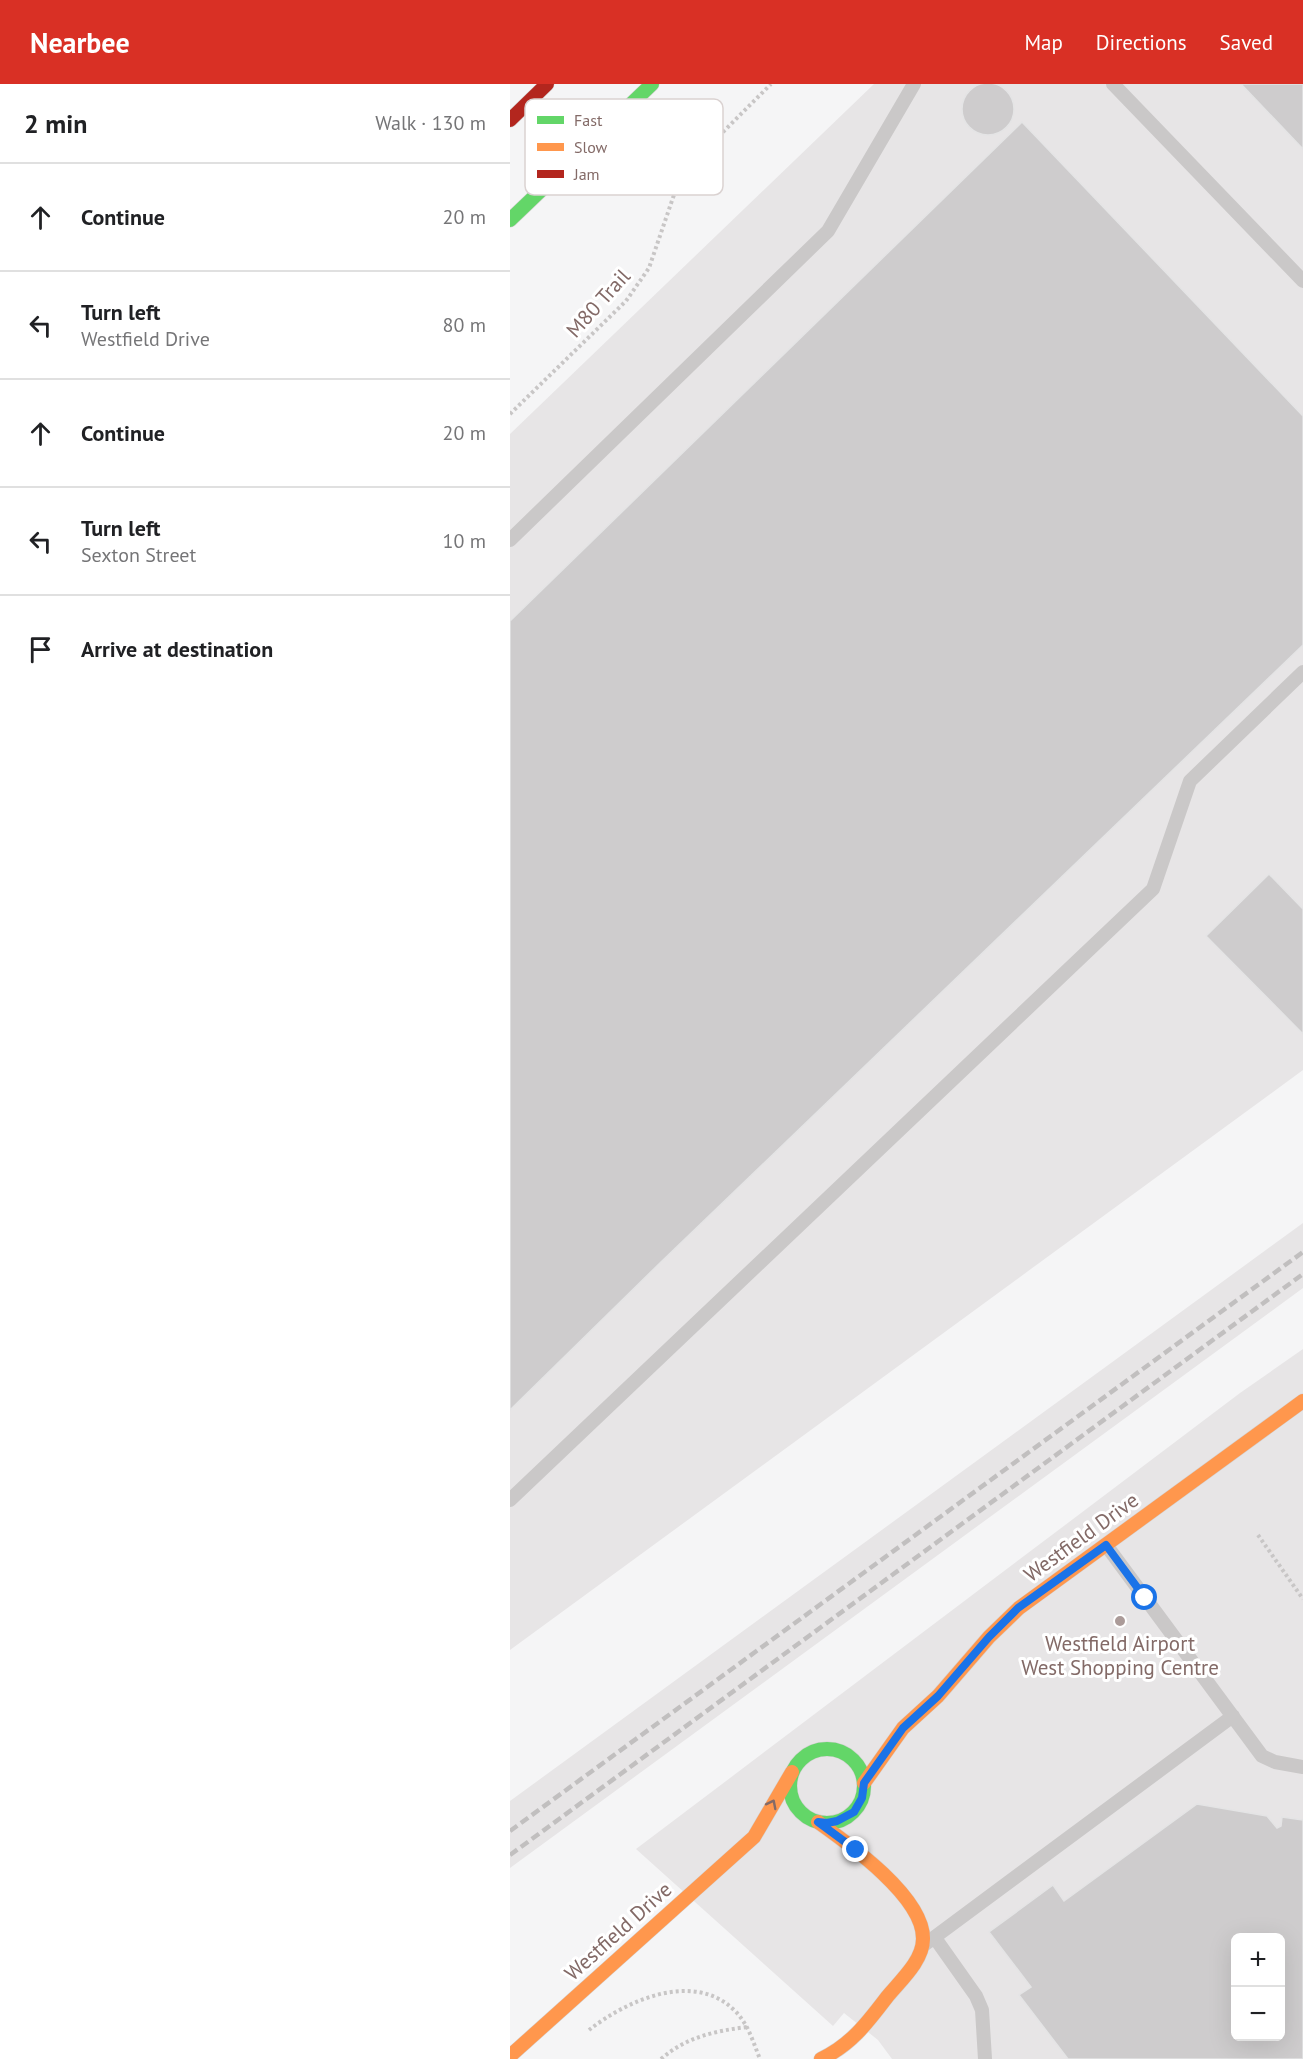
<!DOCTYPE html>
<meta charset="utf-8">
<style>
:root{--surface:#fff;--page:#f2f2f2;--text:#202124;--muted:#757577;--line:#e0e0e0;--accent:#d93025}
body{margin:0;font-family:"PT Sans",sans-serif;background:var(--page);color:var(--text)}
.controls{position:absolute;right:18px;bottom:18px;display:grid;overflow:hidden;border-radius:9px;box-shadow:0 6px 24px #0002}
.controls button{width:54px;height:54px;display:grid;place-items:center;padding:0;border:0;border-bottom:2px solid var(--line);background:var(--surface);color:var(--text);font:30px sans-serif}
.stop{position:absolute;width:18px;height:18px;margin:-14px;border:4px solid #1a73e8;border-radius:50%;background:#fff}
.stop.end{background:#1a73e8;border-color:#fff;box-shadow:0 2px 6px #0008}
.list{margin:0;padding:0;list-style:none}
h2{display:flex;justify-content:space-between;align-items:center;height:78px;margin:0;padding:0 24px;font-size:26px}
h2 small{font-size:20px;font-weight:400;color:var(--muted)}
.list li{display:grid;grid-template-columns:39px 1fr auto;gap:18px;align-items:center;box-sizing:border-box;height:108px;padding:0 24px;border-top:2px solid var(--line)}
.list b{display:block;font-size:22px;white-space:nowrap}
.list p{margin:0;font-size:20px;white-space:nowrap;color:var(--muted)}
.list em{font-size:20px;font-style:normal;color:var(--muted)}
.icon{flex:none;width:33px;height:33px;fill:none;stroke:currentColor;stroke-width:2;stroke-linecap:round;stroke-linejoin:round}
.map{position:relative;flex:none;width:793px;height:1975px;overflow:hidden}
header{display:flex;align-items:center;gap:36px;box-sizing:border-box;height:84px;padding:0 30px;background:var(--accent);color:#fff}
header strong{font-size:28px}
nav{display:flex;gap:33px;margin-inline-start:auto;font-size:21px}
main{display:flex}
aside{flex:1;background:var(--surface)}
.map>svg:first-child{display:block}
.built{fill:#e7e5e6;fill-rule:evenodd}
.building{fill:#cecccd;stroke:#e4e4e5;stroke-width:1.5;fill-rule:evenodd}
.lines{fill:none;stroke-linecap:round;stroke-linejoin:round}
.fast-casing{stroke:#d4d2d2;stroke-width:15}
.slow-casing{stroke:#d4d2d2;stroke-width:15}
.jam-casing{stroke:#d4d2d2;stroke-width:15}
.path{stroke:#c8c6c6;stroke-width:4;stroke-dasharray:3 3;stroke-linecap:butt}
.lane{stroke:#cac8c8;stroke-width:14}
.fast{stroke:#63d668;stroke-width:14}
.slow{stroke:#ff974d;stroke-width:14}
.jam{stroke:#b3261e;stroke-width:14}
.rail{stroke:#c1bfbf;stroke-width:4.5;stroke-dasharray:9 4.5;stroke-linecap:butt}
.oneway{stroke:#836a67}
.route{stroke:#1a73e8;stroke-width:8}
.poi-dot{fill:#ab9b99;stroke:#fff;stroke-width:2}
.labels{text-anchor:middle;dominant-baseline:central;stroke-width:6;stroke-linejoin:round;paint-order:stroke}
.street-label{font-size:21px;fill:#836a67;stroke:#fff}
.poi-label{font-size:21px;fill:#836a67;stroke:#fff}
.key{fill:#fff;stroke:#dad2d1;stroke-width:1.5}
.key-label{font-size:16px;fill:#836a67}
</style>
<header>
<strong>Nearbee</strong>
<nav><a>Map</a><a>Directions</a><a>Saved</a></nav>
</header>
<main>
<aside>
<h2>2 min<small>Walk · 130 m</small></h2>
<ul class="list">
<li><svg class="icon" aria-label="ahead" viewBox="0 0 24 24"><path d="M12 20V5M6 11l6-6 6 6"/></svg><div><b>Continue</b></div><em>20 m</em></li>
<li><svg class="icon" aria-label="left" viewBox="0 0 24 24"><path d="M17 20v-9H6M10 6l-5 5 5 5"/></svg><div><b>Turn left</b><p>Westfield Drive</p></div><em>80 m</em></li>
<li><svg class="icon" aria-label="ahead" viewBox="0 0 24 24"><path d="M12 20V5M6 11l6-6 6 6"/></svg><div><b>Continue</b></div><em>20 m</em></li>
<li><svg class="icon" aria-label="left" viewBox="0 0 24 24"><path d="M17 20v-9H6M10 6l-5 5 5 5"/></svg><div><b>Turn left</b><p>Sexton Street</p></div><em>10 m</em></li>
<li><svg class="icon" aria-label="arrive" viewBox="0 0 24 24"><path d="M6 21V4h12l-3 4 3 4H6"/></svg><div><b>Arrive at destination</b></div></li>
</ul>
</aside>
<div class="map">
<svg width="793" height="1975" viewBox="0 0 793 1975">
<rect width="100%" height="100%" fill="#f5f5f6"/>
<path class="built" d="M364 0H793V986L0 1566V350Z
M793 1139V1204L0 1784V1717Z
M793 1265V1975H382L368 1956 334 1929 323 1942 126 1765 730 1309ZM726 1854H770V1952H726Z"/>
<path class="building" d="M452 25a26 26 0 1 1 52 0a26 26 0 1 1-52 0Z
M731 0H793V65Z
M512 38 793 332V561L151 1178 0 1326V537Z
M759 790 793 825V950L696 852Z
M687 1720 757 1732 767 1744 771 1742 772 1733 793 1736V1975H558L509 1911 521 1903 479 1848 543 1801 554 1817ZM726 1854H770V1952H726Z"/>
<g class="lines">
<g class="fast-casing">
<path id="fast" d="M0 136 142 0
M280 1702a37 37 0 1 1 74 0a37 37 0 1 1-74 0Z"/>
</g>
<g class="slow-casing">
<path id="slow" d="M354 1699 393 1644 428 1612 479 1553 509 1524 793 1317
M308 1738C339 1760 414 1813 413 1855 413 1877 390 1897 377 1913 358 1938 341 1961 311 1975
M0 1972 244 1753 282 1688"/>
</g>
<g class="jam-casing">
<path id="jam" d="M0 36 37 0"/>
</g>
<path class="path" d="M0 330 116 217 139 184 168 99 188 73 261 0
M748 1451 793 1515
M79 1946C116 1917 183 1886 224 1926 238 1939 243 1958 250 1975
M151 1975C176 1953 205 1947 237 1943"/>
<path class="lane" d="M603 0 793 197
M0 456 318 147 404 0
M0 1416 643 805 680 697 793 588
M596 1461 752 1672 765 1678 793 1683
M425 1854 466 1912 472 1926 475 1975
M414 1861 723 1632"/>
<use href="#fast" class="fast"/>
<use href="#slow" class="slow"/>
<use href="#jam" class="jam"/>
<path class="rail" d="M0 1747 793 1168
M0 1771 793 1190"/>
</g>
<defs><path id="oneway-chevron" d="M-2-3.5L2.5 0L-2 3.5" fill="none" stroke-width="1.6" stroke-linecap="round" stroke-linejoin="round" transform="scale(1.5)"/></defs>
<use class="oneway" href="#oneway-chevron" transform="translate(262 1720) rotate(-63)"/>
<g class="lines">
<path class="route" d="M346 1766 308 1738 317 1739 327 1737 344 1728 352 1714 354 1699 393 1644 428 1612 479 1553 508 1524 596 1461 635 1514"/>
</g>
<circle class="poi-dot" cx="610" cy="1537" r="6"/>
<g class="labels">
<g class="street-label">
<text transform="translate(88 219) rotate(-48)">M80 Trail</text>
<text transform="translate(571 1453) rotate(-36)">Westfield Drive</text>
<text transform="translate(108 1847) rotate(-42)">Westfield Drive</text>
</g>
<g class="poi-label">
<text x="610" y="1559">Westfield Airport<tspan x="610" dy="24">West Shopping Centre</tspan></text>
</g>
</g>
<rect x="15" y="15" width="198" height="96" rx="9" class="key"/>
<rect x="27" y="32" width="27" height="8" fill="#63d668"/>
<rect x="27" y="59" width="27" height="8" fill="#ff974d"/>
<rect x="27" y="86" width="27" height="8" fill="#b3261e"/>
<g class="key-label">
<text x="64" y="42">Fast</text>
<text x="64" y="69">Slow</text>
<text x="64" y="96">Jam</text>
</g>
</svg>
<div class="controls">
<button>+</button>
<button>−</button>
</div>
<div class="stop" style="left:635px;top:1514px"></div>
<div class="stop end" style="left:346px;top:1766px"></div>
</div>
</main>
